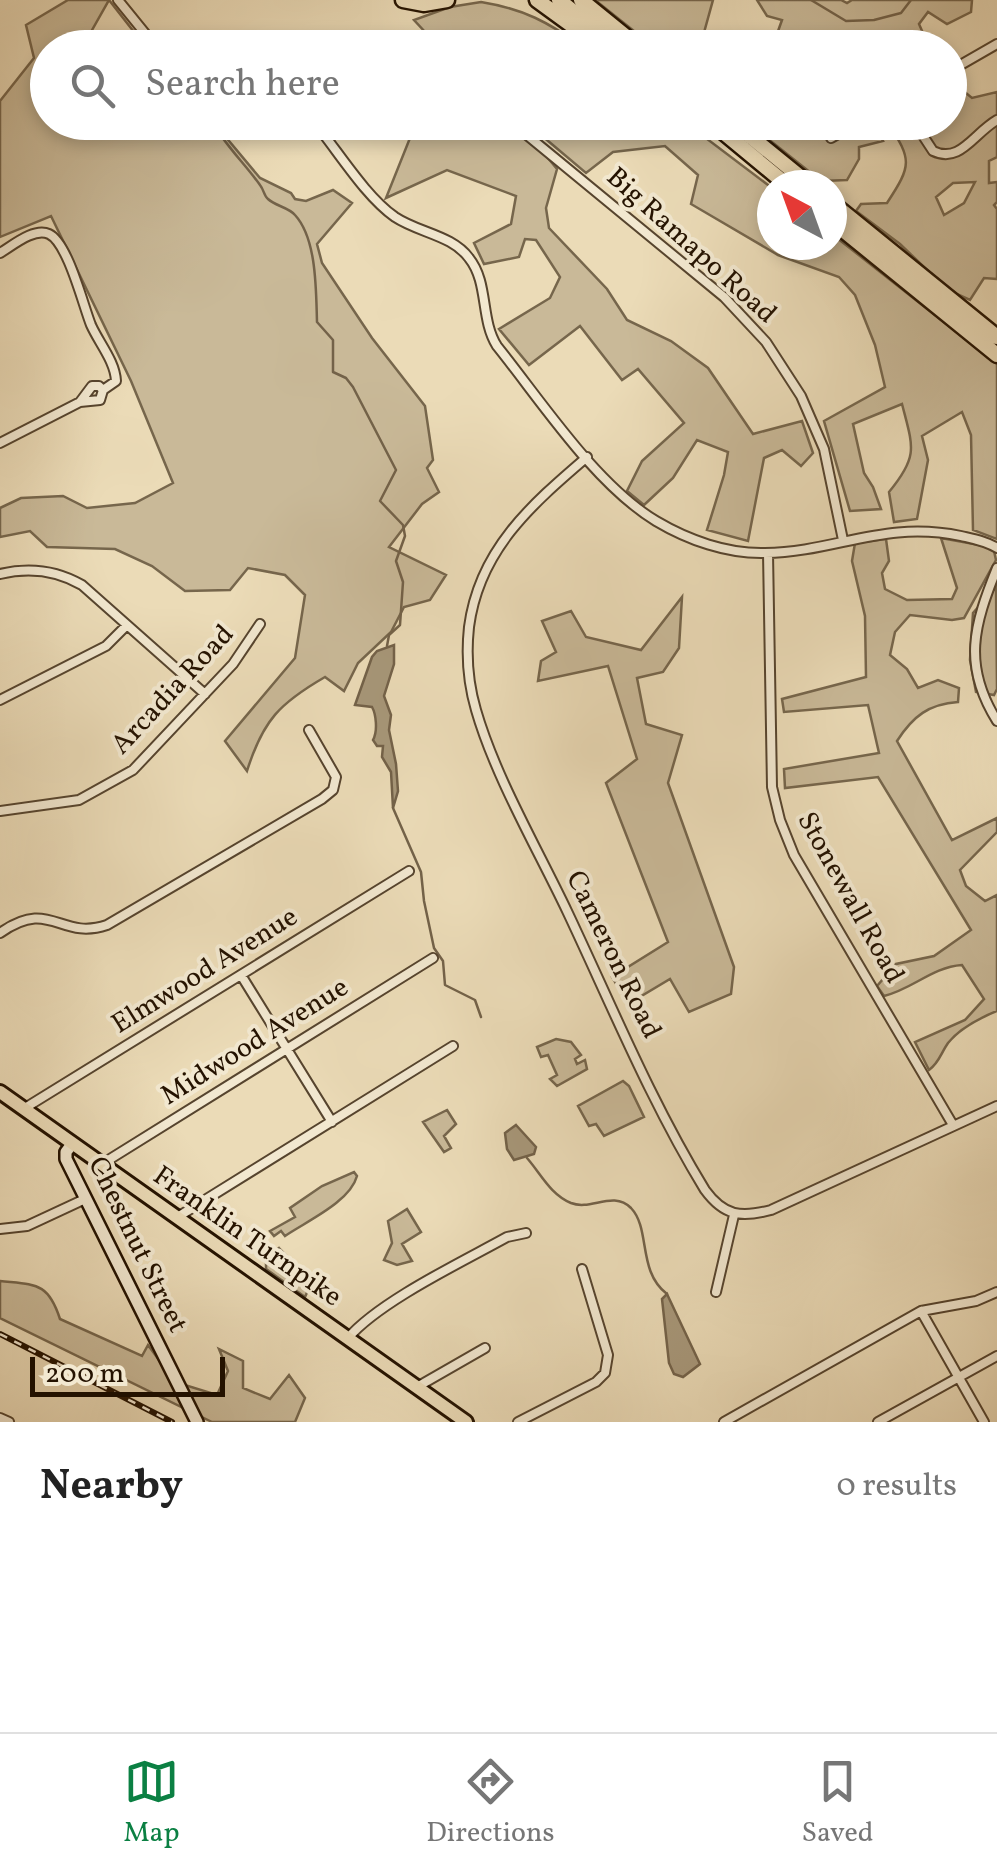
<!DOCTYPE html>
<style>
:root{--surface:#fff;--page:#f2f2f2;--text:#222;--muted:#767676;--line:#e0e0e0;--accent:#0b8043}
body{margin:0;font-family:Vollkorn,serif;background:var(--page);color:var(--text)}
.compass{position:absolute;left:757px;top:170px;width:90px;height:90px;border-radius:50%;background:var(--surface);box-shadow:0 5px 15px #0003;rotate:319deg}
.scale{position:absolute;left:30px;bottom:25px;width:195px;box-sizing:border-box;padding-left:10px;border:5px solid #241200;border-top:0;font-size:28px;line-height:35px;white-space:nowrap;color:#241200;-webkit-text-stroke:8px #f2e8d0;paint-order:stroke}
.list{margin:0;padding:0;list-style:none}
h2{display:flex;justify-content:space-between;align-items:center;height:130px;margin:0;padding:0 40px;font-size:42px}
h2 small{font-size:32px;font-weight:400;color:var(--muted)}
.icon{flex:none;width:55px;height:55px;fill:none;stroke:currentColor;stroke-width:2;stroke-linecap:round;stroke-linejoin:round}
.map{position:relative;flex:none;width:997px;height:1422px;overflow:hidden}
.search{position:absolute;background:var(--surface);box-shadow:0 5px 15px #0003;left:30px;right:30px;top:30px;height:110px;display:flex;align-items:center;gap:25px;box-sizing:border-box;padding:0 35px;border-radius:55px;color:var(--muted);font-size:38px}
.sheet{height:310px;background:var(--surface)}
nav{display:flex;justify-content:space-around;align-items:center;box-sizing:border-box;height:140px;border-top:2px solid var(--line);background:var(--surface);font-size:28px;color:var(--muted)}
nav a{display:grid;justify-items:center;gap:5px}
nav .on{color:var(--accent)}
.map>svg:first-child{display:block}
.green{fill:#c9b998;stroke:#76664c;stroke-width:2.5;fill-rule:evenodd}
.water{fill:#a79779;stroke:#736249;stroke-width:2.5}
.lines{fill:none;stroke-linecap:round;stroke-linejoin:round}
.stream{stroke:#736249;stroke-width:2.5}
.street-casing{stroke:#56442e;stroke-width:12}
.secondary-casing{stroke:#241200;stroke-width:16}
.primary-casing{stroke:#241200;stroke-width:18}
.highway-casing{stroke:#241200;stroke-width:19}
.street{stroke:#f2e8d0;stroke-width:8}
.secondary{stroke:#f2e8d0;stroke-width:11}
.primary{stroke:#ebdbb7;stroke-width:12}
.highway{stroke:#ebdbb7;stroke-width:14}
.rail-casing{stroke:#241200;stroke-width:6}
.rail{stroke:#f2e8d0;stroke-width:2.5;stroke-dasharray:8;stroke-linecap:butt}
.labels{text-anchor:middle;dominant-baseline:central;stroke-width:8;stroke-linejoin:round;paint-order:stroke}
.street-label{font-size:28px;fill:#241200;stroke:#f2e8d0}
</style>
<div class="map">
<svg width="997" height="1422" viewBox="0 0 997 1422">
<rect width="100%" height="100%" fill="#ebdbb7"/>
<filter id="stains"><feTurbulence type="fractalNoise" baseFrequency=".002" numOctaves="4"/><feColorMatrix values="0 0 0 0 .2 0 0 0 0 .09 0 0 0 0 .02 0 0 0 .5 -.17"/></filter>
<radialGradient id="worn" r=".72"><stop offset=".6" stop-color="#630" stop-opacity="0"/><stop offset="1" stop-color="#630" stop-opacity=".3"/></radialGradient>
<path class="green" d="M68 0H109L87 39 91 47 48 48V122L214 123 260 178 291 193 295 199 306 201 333 190 352 203 317 244 322 263 372 338 425 406 433 460 427 468 439 492 422 504 389 547 446 575 430 600 404 607 391 632 358 663 344 691 325 677C280 703 263 720 247 771L225 741 295 658 305 595 285 575 248 568 230 590 185 591 152 566 115 549 47 547 30 531 0 537V508L21 498 63 496 87 508 135 503 173 483 131 381 51 216 0 237V101L34 58 26 25Z
M595 0H713L700 47H654Z
M757 0H841L847 3 852 0H972L971 12 947 24 928 12 919 24 929 47H907L900 38 885 47 772 48 782 20 767 16Z
M481 2C524 9 548 22 583 47L527 41 522 47H421L426 33 414 20 450 7Z
M950 80 972 98 997 92V157L989 161V183L997 182V202L994 205 997 209V279L984 278 970 300 948 290 900 244 856 211 861 204 887 203C912 165 912 160 888 123H929L931 127 950 122ZM975 182 964 203 944 215 936 197 953 183Z
M416 123H519L557 169 546 208 549 228 607 289 627 320 671 341 708 368 753 434 802 421 813 453 801 466 782 450 764 458 748 541 707 530 724 475 728 452 697 440 673 478 644 505 627 491 642 461 684 423 638 369 622 380 580 326 529 365 499 329 550 298 560 277 536 240 525 239 519 257 484 264 474 243 511 224 516 196 447 170 386 198Z
M551 123H686L772 188V245H832V234L997 364V539L973 530 971 435 962 412 922 436 928 460 917 519 894 522 889 492C919 456 913 447 902 404L853 424 864 473 873 487 881 509 850 511 824 421 885 387 875 345 855 295 839 277 778 255 691 204 698 175 665 146 613 152 586 173 541 135Z
M748 123H872L883 141 859 147V159L847 180 821 181Z
M941 538 985 546 994 551 996 560 964 618 952 620 910 615 895 632 890 655 907 669 918 688 938 680 959 688 958 702C929 704 913 716 897 741L952 840 997 818V832L960 870 966 886 985 901 997 895V1011C980 1018 960 1028 948 1043 941 1053 939 1063 929 1070L915 1042 965 1020 984 999 962 965C932 967 913 989 884 996L877 986 896 964 934 956 971 930 878 777 785 788 784 769 879 753 868 705 784 712 782 699 866 677 865 616 852 561 855 543 886 539 889 561 882 573 885 589 907 600 952 599 957 588Z
M996 587 997 689 994 695 976 692 970 660 973 613Z
M682 597 679 648 663 672 637 678 646 724 682 735 668 783 734 967 731 994 689 1012 670 979 628 1004 612 977 668 942 606 783 637 759 608 666 538 681 541 661 556 652 542 621 571 611 586 637 641 650Z
M556 1039 571 1042 581 1055 575 1059 577 1064 585 1060 587 1069 557 1086 550 1079 557 1075 548 1055 541 1057 537 1047Z
M623 1081 629 1086 644 1117 604 1136 596 1124 589 1126 578 1106Z
M447 1110 456 1124 444 1136 451 1148 444 1152 423 1122Z
M354 1172 357 1176C350 1202 307 1221 285 1236L281 1231 274 1236 270 1231 295 1217 290 1208 322 1186Z
M407 1209 421 1232 402 1244 412 1261 397 1265 384 1260 392 1243 388 1221Z
M279 1248 304 1274 309 1288 305 1297 266 1269V1258Z
M0 1281C36 1285 48 1282 60 1319L142 1356 148 1345 175 1382 217 1395 228 1371 219 1349 243 1361V1388L270 1399 289 1375 305 1398 295 1422H212L0 1318Z"/>
<path class="water" d="M394 645V664L384 696 391 715 389 730 396 764 398 791 393 808 391 772 382 757 383 746H377L373 740C378 731 376 714 372 707L355 705 372 657 377 651Z
M516 1125 536 1147 534 1154 514 1160 507 1149 505 1133Z
M667 1294 700 1364 683 1377 674 1374 669 1363 662 1299Z"/>
<g class="lines">
<path class="stream" d="M109 0 134 32
M811 0 846 21 874 20 901 13 911 0
M212 122C226 146 245 164 260 185 264 190 264 196 268 199 275 206 288 207 295 215 317 239 316 291 317 322L333 340V372L346 378 353 387 396 470 380 501 403 525 405 536 396 561 403 582 400 625 389 635 387 646
M393 808 421 872 424 901 434 948 443 961 445 985 475 1000 481 1017
M527 1158C541 1174 550 1194 571 1203 591 1211 613 1190 631 1208 651 1229 637 1271 667 1294"/>
<g class="street-casing">
<path id="street" d="M118 0 157 48
M950 71 997 44
M314 122C338 151 365 196 395 217 419 233 452 235 469 258 489 283 480 319 497 346 542 402 595 484 656 521 688 540 727 554 765 553 836 552 884 520 961 536 974 539 986 541 997 548
M511 122 724 297 766 342 801 396 824 449 843 540
M914 122 933 151C960 164 973 134 997 120
M831 138 859 122
M0 253C12 246 34 227 49 234 68 243 83 305 91 325 99 343 115 361 116 381L103 390
M0 443 80 402 100 400 103 390 99 386H92L80 402
M587 457C531 505 479 550 469 627 466 655 468 683 476 710 495 776 537 848 567 911 611 1004 651 1102 705 1190 724 1216 741 1218 771 1210L997 1106
M768 553 772 787 780 820 794 855 953 1125
M997 568C974 625 962 665 997 721
M0 574C29 567 56 570 82 585L205 694
M0 700 106 646 127 625
M0 811 79 800 133 770 233 664 260 624
M0 933C51 897 59 941 107 925L322 799 333 790 336 777 309 730
M241 975 332 1122
M25 1108 409 871
M102 1164 433 958
M176 1218 453 1046
M0 1229 27 1226 85 1199
M716 1292 734 1215
M921 1311 984 1422
M348 1338C380 1301 462 1262 507 1237L526 1233
M417 1387 485 1348
M0 1418 9 1422
M518 1422 596 1382 605 1373 608 1355 582 1269
M724 1422 921 1311 976 1301 997 1292
M878 1422 997 1356"/>
</g>
<g class="secondary-casing">
<path id="secondary" d="M72 1144 66 1152V1159L197 1422"/>
</g>
<g class="primary-casing">
<path id="primary" d="M0 1092 466 1422"/>
</g>
<g class="highway-casing">
<path id="highway" d="M403 0 424 4 447 0
M537 0 603 48
M559 0 618 48
M581 0 640 48
M711 122 787 185
M733 122 810 185
M832 203 997 337
M832 221 997 355"/>
</g>
<use href="#street" class="street"/>
<use href="#secondary" class="secondary"/>
<use href="#primary" class="primary"/>
<use href="#highway" class="highway"/>
<g class="rail-casing">
<path id="rail" d="M0 1334 172 1422"/>
</g>
<use href="#rail" class="rail"/>
</g>
<g class="labels">
<g class="street-label">
<text transform="translate(691 246) rotate(42)">Big Ramapo Road</text>
<text transform="translate(173 690) rotate(-47)">Arcadia Road</text>
<text transform="translate(850 898) rotate(61)">Stonewall Road</text>
<text transform="translate(613 955) rotate(64)">Cameron Road</text>
<text transform="translate(205 971) rotate(-32)">Elmwood Avenue</text>
<text transform="translate(255 1042) rotate(-32)">Midwood Avenue</text>
<text transform="translate(247 1237) rotate(35)">Franklin Turnpike</text>
<text transform="translate(137 1245) rotate(64)">Chestnut Street</text>
</g>
</g>
<rect width="100%" height="100%" filter="url(#stains)"/>
<rect width="100%" height="100%" fill="url(#worn)"/>
</svg>
<svg class="compass" viewBox="-18 -18 36 36"><path d="M0-13l5 13h-10z" fill="#e53935"/><path d="M0 13l5-13h-10z" fill="#767676"/></svg>
<div class="scale">200 m</div>
<div class="search"><svg class="icon" aria-label="search" viewBox="0 0 24 24"><circle cx="10" cy="10" r="6"/><path d="M15 15l6 6"/></svg>Search here</div>
</div>
<section class="sheet">
<h2>Nearby<small>0 results</small></h2>
<ul class="list">
</ul>
</section>
<nav>
<a class="on"><svg class="icon" aria-label="map" viewBox="0 0 24 24"><path d="M3 6l6-2 6 2 6-2v14l-6 2-6-2-6 2zM9 4v14M15 6v14"/></svg>Map</a>
<a><svg class="icon" aria-label="directions" viewBox="0 0 24 24"><path d="M12 3l9 9-9 9-9-9zM9 14v-3h6M13 9l2 2-2 2"/></svg>Directions</a>
<a><svg class="icon" aria-label="saved" viewBox="0 0 24 24"><path d="M7 4h10v16l-5-4-5 4z"/></svg>Saved</a>
</nav>
